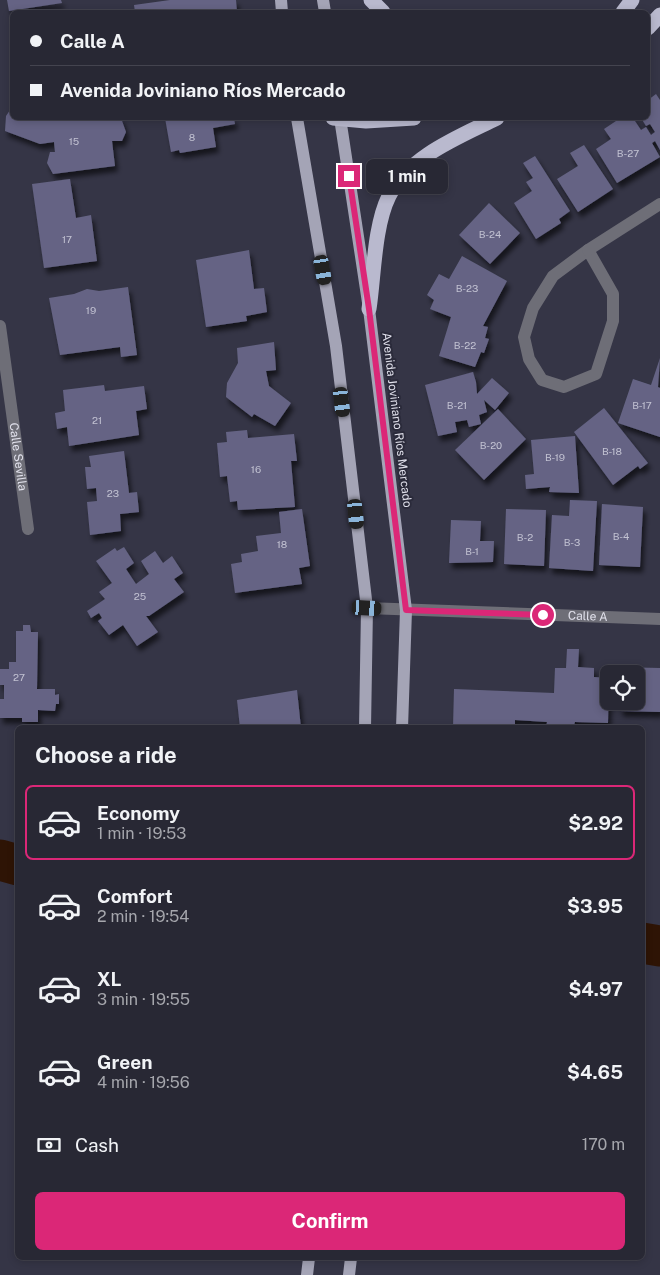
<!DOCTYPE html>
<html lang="en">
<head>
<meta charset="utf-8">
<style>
  body { margin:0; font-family:"Public Sans",sans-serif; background:#343440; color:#f1f3f6; height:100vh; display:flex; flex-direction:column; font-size:19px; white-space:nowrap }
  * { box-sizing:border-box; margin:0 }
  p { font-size:16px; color:#a5a6ac }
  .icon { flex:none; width:28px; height:28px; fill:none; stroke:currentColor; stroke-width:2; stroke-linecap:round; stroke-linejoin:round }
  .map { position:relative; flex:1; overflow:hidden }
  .drawer { position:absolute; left:15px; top:725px; width:630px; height:535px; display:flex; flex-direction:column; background:#282834; border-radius:8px; box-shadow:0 2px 8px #0003,0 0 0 1px #44444f }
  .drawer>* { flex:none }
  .top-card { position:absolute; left:10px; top:10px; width:640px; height:110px; border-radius:8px; box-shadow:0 2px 8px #0003,0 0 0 1px #44444f; display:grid; align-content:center; height:110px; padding:0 20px; background:#282834 }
  .controls { position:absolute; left:600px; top:665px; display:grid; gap:10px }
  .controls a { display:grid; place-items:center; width:45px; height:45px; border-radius:8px; background:#282834; box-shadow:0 2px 8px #0003,0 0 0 1px #44444f; font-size:25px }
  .end { position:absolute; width:22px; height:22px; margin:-11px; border:6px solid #db2777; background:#fff; box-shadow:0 0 0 2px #fff }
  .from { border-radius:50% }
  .bubble { position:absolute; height:35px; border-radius:8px; background:#282834; box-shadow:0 2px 8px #0003,0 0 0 1px #44444f; font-size:16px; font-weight:700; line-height:35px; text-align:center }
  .car { position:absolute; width:15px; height:30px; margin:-15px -8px; border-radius:6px; box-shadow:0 0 4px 1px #0007; background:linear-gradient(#222 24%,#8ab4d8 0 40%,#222 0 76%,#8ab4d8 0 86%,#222 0) }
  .top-card b { display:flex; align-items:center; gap:18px; height:48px; font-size:19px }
  .top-card b+b { border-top:1px solid #44444f }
  .top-card i { width:12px; height:12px; background:#f1f3f6 }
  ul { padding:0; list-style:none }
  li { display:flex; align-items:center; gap:15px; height:75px; margin:0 10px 8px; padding:0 10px; border:2px solid transparent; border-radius:8px }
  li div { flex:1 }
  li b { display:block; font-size:19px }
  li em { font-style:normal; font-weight:700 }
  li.selected { border-color:#db2777 }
  li>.icon { width:45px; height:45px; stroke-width:1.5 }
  h2 { padding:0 20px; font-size:22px; line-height:60px }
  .pay { display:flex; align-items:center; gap:12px; height:55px; padding:0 20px; font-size:19px }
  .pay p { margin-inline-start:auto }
  .cta { display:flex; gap:10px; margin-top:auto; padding:10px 20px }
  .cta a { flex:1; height:58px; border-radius:8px; background:#db2777; color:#fff; font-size:20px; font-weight:700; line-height:58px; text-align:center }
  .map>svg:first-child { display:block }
</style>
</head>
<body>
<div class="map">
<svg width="660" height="1275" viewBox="0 0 660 1275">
  <defs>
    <filter id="shadow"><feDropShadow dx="3" dy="5.5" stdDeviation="2.5" flood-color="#0009"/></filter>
  </defs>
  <rect width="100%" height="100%" fill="#353546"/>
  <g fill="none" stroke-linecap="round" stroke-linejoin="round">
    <g stroke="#2e1405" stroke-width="41">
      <polyline points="0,860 18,865"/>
      <polyline points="642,943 660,946"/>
    </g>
  </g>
  <g fill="#656484" filter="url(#shadow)">
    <polygon points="7,0 61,0 62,3 9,11"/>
    <polygon points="170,0 236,0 237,12 135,12 134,5"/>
    <polygon points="76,10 77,12 63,12 63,11"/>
    <polygon points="656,94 660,100 660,150 655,141 652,143 660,157 617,183 596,149 611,139 604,129 616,121 614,118 633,118 641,130 646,127 651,135 655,132 650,124 646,126 641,118 648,118 648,100"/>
    <polygon points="12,107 12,118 121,118 126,132 122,141 112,141 115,166 53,174 47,163 50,152 55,152 54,142 40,144 5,131 6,116"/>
    <polygon points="165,118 234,118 235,124 213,128 216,147 180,153 179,150 171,152"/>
    <polygon points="584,145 613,189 578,212 557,179 578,166 570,153"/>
    <polygon points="535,156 570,211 559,219 561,223 536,239 514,203 532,191 526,182 533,178 523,163"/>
    <polygon points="70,179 76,218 91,215 97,261 44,268 32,184"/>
    <polygon points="489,203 520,233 490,264 459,235"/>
    <polygon points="249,250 254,289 264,288 267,312 246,316 247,321 206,327 196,260"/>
    <polygon points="462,256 507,281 483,326 488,327 485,338 489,339 484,353 481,352 475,367 439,356 451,317 430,309 434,300 427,295 439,274 449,279"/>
    <polygon points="128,287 137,355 121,357 120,347 60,355 49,298 74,294 87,289 99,291"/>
    <polygon points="274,342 276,370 266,371 269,386 291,403 275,426 254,414 252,417 226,397 227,383 238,363 237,348"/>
    <polygon points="660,358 658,387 660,388 660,437 618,423 633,379 651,385"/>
    <polygon points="473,372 476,382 477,394 492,378 509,393 495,410 484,400 487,412 479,415 481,424 469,427 467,420 455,422 457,432 438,436 425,385"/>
    <polygon points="104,385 105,391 144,386 147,409 136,411 139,435 69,446 67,427 57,429 55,413 65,411 63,390"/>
    <polygon points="604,408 648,463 640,469 638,466 613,485 574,432"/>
    <polygon points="498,409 526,439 484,480 455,450"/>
    <polygon points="247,430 248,438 294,434 297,461 291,461 295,507 238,510 237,501 230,502 227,476 220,477 217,443 227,442 226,432"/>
    <polygon points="575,436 579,493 549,492 550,487 526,489 525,475 534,474 531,440"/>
    <polygon points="124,451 129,493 137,492 139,512 120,514 121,531 90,535 87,502 97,501 96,488 87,489 85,467 91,467 89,456"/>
    <polygon points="570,500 597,501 593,571 549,568 552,515 569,516"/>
    <polygon points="602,504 643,507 640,567 599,565"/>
    <polygon points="302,509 310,566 299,568 302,584 235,593 231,564 242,562 241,554 258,551 256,536 281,533 279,512"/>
    <polygon points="506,509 546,510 544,566 504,564"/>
    <polygon points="451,520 481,521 480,541 494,541 493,562 449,563"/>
    <polygon points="124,547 134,563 126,569 136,584 149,574 141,561 155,551 163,563 172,556 183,573 174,579 184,592 149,616 146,616 158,632 137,646 123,625 109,635 98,621 102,618 99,613 91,618 87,611 105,599 99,592 112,583 96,561 115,548 117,551"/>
    <polygon points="23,625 30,625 31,632 38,632 37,689 55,689 55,695 59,694 59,704 56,704 55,711 38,710 38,722 22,722 22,718 0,718 0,699 4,699 4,685 0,685 0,669 9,669 9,662 16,662 16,631 23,631"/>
    <polygon points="567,649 579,649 578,667 594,668 594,677 609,678 608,723 575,722 573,728 546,728 547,722 515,720 515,728 453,728 454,689 554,693 555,668 566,668"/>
    <polygon points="616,667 660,668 660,712 620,711 620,701 636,701 636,674 621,674 616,672"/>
    <polygon points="297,690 301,728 240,728 237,700"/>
  </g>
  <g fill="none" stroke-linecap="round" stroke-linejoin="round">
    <g stroke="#6e6e77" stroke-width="12">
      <polygon points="588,250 613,294 613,321 596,374 564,387 542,380 529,359 524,337 533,308 553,276"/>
      <polyline points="588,250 660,204"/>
      <path id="s1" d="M0,326L28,529"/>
      <path id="s2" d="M367,608L660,619"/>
    </g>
    <g stroke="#a4a4b6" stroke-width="12">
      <polyline points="281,0 282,12"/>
      <polyline points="323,0 325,12"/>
      <polyline points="297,118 336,346 367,608 365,728"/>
      <polyline points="340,118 369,309 406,610 402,728"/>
      <polyline points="307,1275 309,1258"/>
      <polyline points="349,1275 351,1258"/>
    </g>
    <g stroke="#b9b9ce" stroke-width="15">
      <polyline points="371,0 383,12"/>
      <polyline points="623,12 632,0"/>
      <polyline points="648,28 660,15"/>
      <polyline points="333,118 366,121 414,118"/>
      <path d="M369,309C374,276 374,226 389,196C409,156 459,137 497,118"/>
    </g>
  </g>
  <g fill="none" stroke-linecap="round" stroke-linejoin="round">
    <polyline stroke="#db2777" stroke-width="6" points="349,176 369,309 406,610 543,615"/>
  </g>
  <g text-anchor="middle" stroke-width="4" stroke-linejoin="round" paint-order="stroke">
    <g font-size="10" fill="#c2c2d2">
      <text x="192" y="141">8</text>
      <text x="74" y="145">15</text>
      <text x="628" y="157">B-27</text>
      <text x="490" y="238">B-24</text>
      <text x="67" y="243">17</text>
      <text x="467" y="292">B-23</text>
      <text x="91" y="314">19</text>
      <text x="465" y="349">B-22</text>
      <text x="457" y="409">B-21</text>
      <text x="642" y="409">B-17</text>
      <text x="97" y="424">21</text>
      <text x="491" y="449">B-20</text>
      <text x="612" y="455">B-18</text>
      <text x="555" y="461">B-19</text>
      <text x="256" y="473">16</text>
      <text x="113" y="497">23</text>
      <text x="621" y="540">B-4</text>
      <text x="525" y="541">B-2</text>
      <text x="572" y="546">B-3</text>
      <text x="282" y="548">18</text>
      <text x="472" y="555">B-1</text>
      <text x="140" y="600">25</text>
      <text x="19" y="681">27</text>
    </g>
    <g font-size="12" fill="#e1e1ec" stroke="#2b2b3b">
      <text transform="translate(397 420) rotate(83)" y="4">Avenida Joviniano Ríos Mercado</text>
      <text dy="4" stroke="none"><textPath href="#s1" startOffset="132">Calle Sevilla</textPath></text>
      <text dy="4" stroke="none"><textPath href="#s2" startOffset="221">Calle A</textPath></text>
    </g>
  </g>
</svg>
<div class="controls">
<a><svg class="icon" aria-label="locate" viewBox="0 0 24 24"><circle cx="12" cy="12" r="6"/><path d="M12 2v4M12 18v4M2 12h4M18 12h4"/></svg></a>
</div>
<i class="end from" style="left:543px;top:615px"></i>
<i class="end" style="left:349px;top:176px"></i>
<div class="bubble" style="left:366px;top:159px;width:82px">1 min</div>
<i class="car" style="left:323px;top:270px;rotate:170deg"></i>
<i class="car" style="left:342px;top:402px;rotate:173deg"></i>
<i class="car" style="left:356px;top:514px;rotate:174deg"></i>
<i class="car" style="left:367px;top:608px;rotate:93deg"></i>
<div class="top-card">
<b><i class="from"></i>Calle A</b>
<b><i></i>Avenida Joviniano Ríos Mercado</b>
</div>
<section class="drawer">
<h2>Choose a ride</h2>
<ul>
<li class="selected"><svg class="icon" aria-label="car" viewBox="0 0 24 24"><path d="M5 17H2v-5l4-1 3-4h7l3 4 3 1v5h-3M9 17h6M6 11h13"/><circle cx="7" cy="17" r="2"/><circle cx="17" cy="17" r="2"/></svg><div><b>Economy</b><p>1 min · 19:53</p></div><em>$2.92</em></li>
<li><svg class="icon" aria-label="car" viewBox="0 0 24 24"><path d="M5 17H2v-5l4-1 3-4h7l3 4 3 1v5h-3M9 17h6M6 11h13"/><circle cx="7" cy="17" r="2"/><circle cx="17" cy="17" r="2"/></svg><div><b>Comfort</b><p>2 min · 19:54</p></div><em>$3.95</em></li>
<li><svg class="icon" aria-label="car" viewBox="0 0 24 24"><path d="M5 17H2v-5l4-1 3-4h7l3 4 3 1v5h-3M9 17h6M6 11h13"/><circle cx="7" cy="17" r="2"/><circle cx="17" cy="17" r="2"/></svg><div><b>XL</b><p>3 min · 19:55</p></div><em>$4.97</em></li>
<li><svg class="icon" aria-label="car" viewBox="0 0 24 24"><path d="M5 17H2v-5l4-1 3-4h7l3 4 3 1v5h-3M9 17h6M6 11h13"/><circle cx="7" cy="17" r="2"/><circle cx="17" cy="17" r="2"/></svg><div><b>Green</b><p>4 min · 19:56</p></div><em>$4.65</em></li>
</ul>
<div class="pay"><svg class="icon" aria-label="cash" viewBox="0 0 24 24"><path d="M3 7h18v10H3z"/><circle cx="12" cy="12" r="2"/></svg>Cash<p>170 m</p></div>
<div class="cta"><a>Confirm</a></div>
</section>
</div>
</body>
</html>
